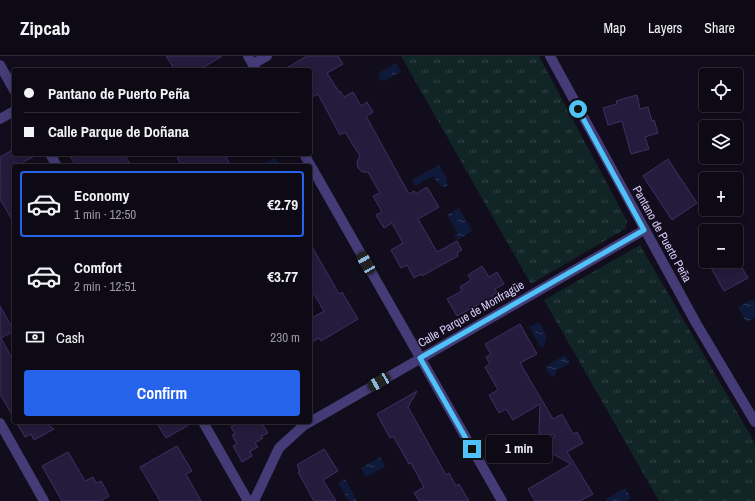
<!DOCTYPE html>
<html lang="en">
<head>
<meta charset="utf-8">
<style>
  body { margin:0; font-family:"Archivo Narrow",sans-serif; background:#1c1822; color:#f1f3f6; height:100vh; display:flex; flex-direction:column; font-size:15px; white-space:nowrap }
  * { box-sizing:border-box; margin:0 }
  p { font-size:13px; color:#9b9aa0 }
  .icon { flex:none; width:22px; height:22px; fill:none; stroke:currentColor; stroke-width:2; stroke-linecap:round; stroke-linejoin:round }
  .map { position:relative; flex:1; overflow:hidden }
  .sheet { position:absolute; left:12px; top:108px; width:300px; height:260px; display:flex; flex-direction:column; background:#0e0a15; border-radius:4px; box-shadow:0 2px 10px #0003,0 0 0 1px #2e2b34 }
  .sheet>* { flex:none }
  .banner { position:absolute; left:12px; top:12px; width:300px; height:88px; border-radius:4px; box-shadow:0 2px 10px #0003,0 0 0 1px #2e2b34; display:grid; align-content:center; height:88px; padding:0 12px; background:#0e0a15 }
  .controls { position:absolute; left:699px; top:12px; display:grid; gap:8px }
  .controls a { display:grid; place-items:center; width:44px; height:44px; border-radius:4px; background:#0e0a15; box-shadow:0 2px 10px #0003,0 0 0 1px #2e2b34; font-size:20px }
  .end { position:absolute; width:18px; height:18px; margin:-9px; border:5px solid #4fc3f7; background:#111; box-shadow:0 0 0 2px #111 }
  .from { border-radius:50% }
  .bubble { position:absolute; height:28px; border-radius:4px; background:#0e0a15; box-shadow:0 2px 10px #0003,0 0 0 1px #2e2b34; font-size:13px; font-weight:800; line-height:28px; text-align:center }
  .car { position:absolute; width:12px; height:24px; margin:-12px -6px; border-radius:5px; box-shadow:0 0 3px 1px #0007; background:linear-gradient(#222 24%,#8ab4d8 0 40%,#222 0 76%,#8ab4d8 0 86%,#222 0) }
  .banner b { display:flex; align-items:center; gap:14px; height:38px; font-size:15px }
  .banner b+b { border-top:1px solid #2e2b34 }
  .banner i { width:10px; height:10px; background:#f1f3f6 }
  ul { padding:7px 0 0; list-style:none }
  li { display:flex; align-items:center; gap:12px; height:66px; margin:0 8px 6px; padding:0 4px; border:2px solid transparent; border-radius:4px }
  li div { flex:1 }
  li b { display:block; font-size:15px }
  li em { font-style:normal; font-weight:800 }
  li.current { border-color:#2563eb }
  li>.icon { width:36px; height:36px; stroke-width:1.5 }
  .pay { display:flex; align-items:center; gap:10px; height:44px; padding:0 12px; font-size:15px }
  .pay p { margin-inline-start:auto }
  .primary-button { display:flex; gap:8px; margin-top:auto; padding:8px 12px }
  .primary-button a { flex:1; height:46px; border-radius:4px; background:#2563eb; color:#fff; font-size:16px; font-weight:800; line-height:46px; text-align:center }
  header { display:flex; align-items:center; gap:24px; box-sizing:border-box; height:56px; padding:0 20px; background:#0e0a15; border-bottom:1px solid #2e2b34 }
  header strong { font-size:19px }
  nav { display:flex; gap:22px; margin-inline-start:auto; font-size:14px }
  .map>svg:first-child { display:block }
</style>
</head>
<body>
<header>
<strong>Zipcab</strong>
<nav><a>Map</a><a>Layers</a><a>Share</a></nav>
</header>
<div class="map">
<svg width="755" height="445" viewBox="0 0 755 445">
  <defs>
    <pattern id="grass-tufts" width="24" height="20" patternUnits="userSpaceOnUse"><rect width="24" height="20" fill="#112426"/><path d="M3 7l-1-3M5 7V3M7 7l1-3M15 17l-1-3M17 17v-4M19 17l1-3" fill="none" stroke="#334346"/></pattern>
    <pattern id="water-ripples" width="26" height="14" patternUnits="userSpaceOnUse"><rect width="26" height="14" fill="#0f1a3a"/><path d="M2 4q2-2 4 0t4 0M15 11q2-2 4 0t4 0" fill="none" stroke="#313a57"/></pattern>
  </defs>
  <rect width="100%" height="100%" fill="#120d1c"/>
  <g fill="url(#grass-tufts)">
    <polygon points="401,0 539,0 627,165 625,173 531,228"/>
    <polygon points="640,189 755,387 755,445 659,445 544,244"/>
  </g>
  <g fill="url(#water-ripples)">
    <polygon points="396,7 401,16 384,25 382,23 379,24 378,21 380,19 379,17"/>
    <polygon points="275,102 280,110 267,110 265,107"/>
    <polygon points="439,109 448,124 446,125 448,129 443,132 441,129 439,129 433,120 415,130 412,124"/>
    <polygon points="459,152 472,175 457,184 454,179 458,178 447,159"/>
    <polygon points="753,243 755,247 755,262 746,266 738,251"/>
    <polygon points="539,266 547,280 543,291 540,290 529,271"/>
    <polygon points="565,299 570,307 556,315 555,320 552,321 545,311"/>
    <polygon points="380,401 385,410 366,421 361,412"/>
    <polygon points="345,423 357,445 349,445 338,427"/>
    <polygon points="625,432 631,442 626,445 607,445 606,443"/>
  </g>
  <g fill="#251b3c" stroke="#402f65">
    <polygon points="166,0 222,0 199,14 175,14"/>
    <polygon points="307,0 338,0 343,8 327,17 339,36 340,35 344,41 353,36 361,50 367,46 373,56 366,60 409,138 414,135 416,138 427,131 439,151 418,163 437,196 457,185 462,194 457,197 458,200 422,220 421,218 414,222 407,209 401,212 391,194 403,187 392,167 384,172 376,159 382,156 373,140 380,137 368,116 362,116 358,112 357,106 360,100 345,76 340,79 318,38 310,42 310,14 283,14"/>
    <polygon points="637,39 640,53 648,51 652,65 654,64 658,77 645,81 649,93 631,98 622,65 608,69 603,52 617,48 616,45"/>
    <polygon points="14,93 14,98 38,98 17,110 14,110 14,167 0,143 0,101"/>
    <polygon points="69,98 124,98 131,110 76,110"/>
    <polygon points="184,98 224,98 231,110 182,110 177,102"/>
    <polygon points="668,103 697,147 672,164 643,120"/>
    <polygon points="310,187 339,238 342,236 358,263 321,285 319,282 310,287 310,263 324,255 310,232"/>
    <polygon points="707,205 738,205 748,222 724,235"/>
    <polygon points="482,210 489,221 497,216 504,228 495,233 497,236 492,240 493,242 482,249 481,247 457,260 447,243 462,235 460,231 471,224 468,219"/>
    <polygon points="0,250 14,275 1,282 14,306 14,362 0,338"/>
    <polygon points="520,268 537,298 520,307 553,363 562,358 573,378 577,376 583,387 567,396 593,438 580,445 535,445 528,433 571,408 546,394 555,379 539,378 540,348 513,364 506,353 499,357 489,339 498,334 485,311 490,308 486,301 491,298 485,288"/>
    <polygon points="417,335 408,351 446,419 449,417 456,430 459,428 469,445 419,445 414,437 424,431 411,407 409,408 393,380 390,382 377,358"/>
    <polygon points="16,366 52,366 48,369 54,373 34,384 31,378 25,381"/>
    <polygon points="156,366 194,366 166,382"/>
    <polygon points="240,366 261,366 268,377 261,380 263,382 255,387 258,391 250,395 252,400 242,406 233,390 237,388 232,379 235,378 231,371"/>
    <polygon points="177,390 192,415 186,418 201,445 160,445 140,411"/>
    <polygon points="324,393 338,415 323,424 336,445 314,445 298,416 300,415 297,409"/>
    <polygon points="68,396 85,425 93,421 96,427 101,425 109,440 101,445 62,445 42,410"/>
  </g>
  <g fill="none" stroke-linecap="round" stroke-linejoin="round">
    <g stroke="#453c77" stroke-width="10">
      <polyline points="248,0 256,14"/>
      <polyline points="550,0 696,267 755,366"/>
      <polyline points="253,8 267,0"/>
      <polyline points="0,9 14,34"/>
      <polyline points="0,63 14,55"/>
      <polyline points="50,98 57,110"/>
      <polyline points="304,98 502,445"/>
      <polyline points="203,366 248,445"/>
      <polyline points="310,366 644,174"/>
      <polyline points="0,367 44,445"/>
      <polyline points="254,445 279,392 303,370 310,366"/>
    </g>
  </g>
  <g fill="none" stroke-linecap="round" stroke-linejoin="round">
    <polyline stroke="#4fc3f7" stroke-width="5" points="472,393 420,302 644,174 578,53"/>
  </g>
  <g text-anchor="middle" stroke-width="3" stroke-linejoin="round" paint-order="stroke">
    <g font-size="12" fill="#d7cdfa" stroke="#120d1c">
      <text transform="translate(662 178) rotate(61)" y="4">Pantano de Puerto Peña</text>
      <text transform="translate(471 258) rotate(-30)" y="4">Calle Parque de Monfragüe</text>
    </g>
  </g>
</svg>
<div class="controls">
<a><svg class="icon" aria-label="locate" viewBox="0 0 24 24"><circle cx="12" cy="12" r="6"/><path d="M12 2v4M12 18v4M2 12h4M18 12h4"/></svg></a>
<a><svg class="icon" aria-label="layers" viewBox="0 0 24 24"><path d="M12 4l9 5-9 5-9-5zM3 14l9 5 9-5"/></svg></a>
<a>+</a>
<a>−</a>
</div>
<i class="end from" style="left:578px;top:53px"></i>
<i class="end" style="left:472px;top:393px"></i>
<div class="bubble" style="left:486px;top:379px;width:66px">1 min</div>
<i class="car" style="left:366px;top:207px;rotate:330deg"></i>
<i class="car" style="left:379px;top:326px;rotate:240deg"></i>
<div class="banner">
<b><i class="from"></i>Pantano de Puerto Peña</b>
<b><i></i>Calle Parque de Doñana</b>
</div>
<section class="sheet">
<ul>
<li class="current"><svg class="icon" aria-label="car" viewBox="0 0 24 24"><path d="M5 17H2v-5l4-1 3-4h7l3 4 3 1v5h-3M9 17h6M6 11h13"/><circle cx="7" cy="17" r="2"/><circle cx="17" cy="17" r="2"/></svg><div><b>Economy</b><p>1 min · 12:50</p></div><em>€2.79</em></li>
<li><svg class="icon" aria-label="car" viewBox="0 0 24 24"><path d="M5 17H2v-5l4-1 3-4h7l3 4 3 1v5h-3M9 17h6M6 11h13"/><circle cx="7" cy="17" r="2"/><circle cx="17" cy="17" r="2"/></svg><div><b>Comfort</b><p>2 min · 12:51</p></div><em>€3.77</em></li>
</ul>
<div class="pay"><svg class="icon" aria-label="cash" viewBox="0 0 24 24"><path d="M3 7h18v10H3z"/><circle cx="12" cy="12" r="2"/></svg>Cash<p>230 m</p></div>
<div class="primary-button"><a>Confirm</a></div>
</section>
</div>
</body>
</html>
